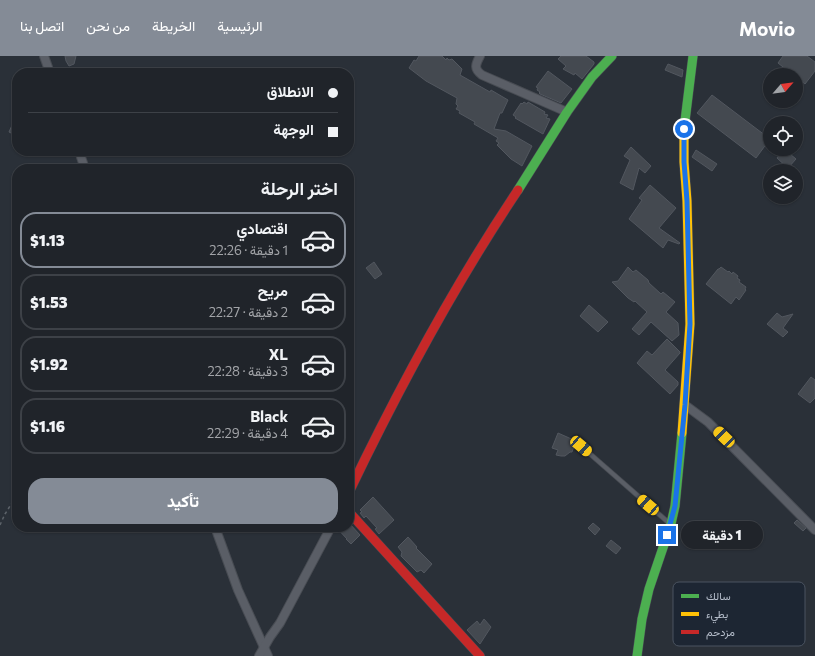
<!DOCTYPE html>
<html lang="ar">
<head>
<meta charset="utf-8">
<style>
  body { margin:0; font-family:Commissioner,Vazirmatn,sans-serif; background:#282c32; color:#f1f3f6; direction:rtl; height:100vh; display:flex; flex-direction:column; font-size:15px; white-space:nowrap }
  * { box-sizing:border-box; margin:0 }
  p { font-size:13px; color:#a2a4a8 }
  .icon { flex:none; width:22px; height:22px; fill:none; stroke:currentColor; stroke-width:2; stroke-linecap:round; stroke-linejoin:round }
  .map { position:relative; flex:1; overflow:hidden; direction:ltr }
  .sheet { position:absolute; left:12px; top:108px; width:342px; height:368px; display:flex; flex-direction:column; background:#20242a; border-radius:16px; box-shadow:0 1px 3px #0004,0 0 0 1px #3d4147; direction:rtl }
  .sheet>* { flex:none }
  .top-card { position:absolute; left:12px; top:12px; width:342px; height:88px; border-radius:16px; box-shadow:0 1px 3px #0004,0 0 0 1px #3d4147; direction:rtl; display:grid; align-content:center; height:88px; padding:0 16px; background:#20242a }
  .needle { width:26px; rotate:62deg }
  .fabs { position:absolute; left:763px; top:12px; display:grid; gap:8px }
  .fabs a { display:grid; place-items:center; width:40px; height:40px; border-radius:50%; background:#20242a; box-shadow:0 1px 3px #0004,0 0 0 1px #3d4147; font-size:20px }
  .end { position:absolute; width:18px; height:18px; margin:-9px; border:5px solid #1a73e8; background:#fff; box-shadow:0 0 0 2px #fff }
  .from { border-radius:50% }
  .bubble { position:absolute; height:28px; border-radius:14px; background:#20242a; box-shadow:0 1px 3px #0004,0 0 0 1px #3d4147; font-size:13px; font-weight:800; line-height:28px; text-align:center; direction:rtl }
  .car { position:absolute; width:12px; height:24px; margin:-12px -6px; border-radius:5px; box-shadow:0 0 3px 1px #0007; background:linear-gradient(#f5c518 24%,#345 0 40%,#f5c518 0 76%,#345 0 86%,#f5c518 0) }
  .top-card b { display:flex; align-items:center; gap:14px; height:38px; font-size:15px }
  .top-card b+b { border-top:1px solid #3d4147 }
  .top-card i { width:10px; height:10px; background:#f1f3f6 }
  ul { padding:0; list-style:none }
  li { display:flex; align-items:center; gap:12px; height:56px; margin:0 8px 6px; padding:0 8px; border:2px solid #3d4147; border-radius:16px }
  li div { flex:1 }
  li b { display:block; font-size:15px }
  li em { font-style:normal; font-weight:800 }
  li.active { border-color:#848b96 }
  li>.icon { width:36px; height:36px; stroke-width:1.5 }
  h2 { padding:0 16px; font-size:18px; line-height:48px }
  .cta { display:flex; gap:8px; margin-top:auto; padding:8px 16px }
  .cta a { flex:1; height:46px; border-radius:16px; background:#848b96; color:#fff; font-size:16px; font-weight:800; line-height:46px; text-align:center }
  header { display:flex; align-items:center; gap:24px; box-sizing:border-box; height:56px; padding:0 20px; background:#848b96; color:#fff }
  header strong { font-size:19px }
  nav { display:flex; gap:22px; margin-inline-start:auto; font-size:14px }
  .map>svg:first-child { display:block }
</style>
</head>
<body>
<header>
<strong>Movio</strong>
<nav><a>الرئيسية</a><a>الخريطة</a><a>من نحن</a><a>اتصل بنا</a></nav>
</header>
<div class="map">
<svg width="815" height="600" viewBox="0 0 815 600">
  <rect width="100%" height="100%" fill="#2a3038"/>
  <g fill="#444950" stroke="#52575f">
    <polygon points="65,0 76,0 74,8 69,10 66,5"/>
    <polygon points="419,0 442,0 446,4 447,2 449,4 452,3 462,13 460,19 490,36 491,34 508,44 502,57 500,57 494,73 506,75 532,90 522,110 511,103 497,89 499,87 496,85 498,82 474,68 475,66 459,57 460,55 456,53 458,50 456,48 457,42 426,25 409,12 414,4 416,5"/>
    <polygon points="561,0 586,0 594,6 594,8 582,23 575,17 574,19 563,13 566,10 558,3"/>
    <polygon points="783,0 807,0 815,6 815,15 805,28 796,21 796,19 793,19 778,7"/>
    <polygon points="668,8 683,14 682,21 665,14"/>
    <polygon points="548,15 572,33 561,47 540,38 539,37 540,36 537,34 538,32 536,31"/>
    <polygon points="712,39 770,83 756,102 697,57"/>
    <polygon points="524,46 527,48 528,46 545,56 544,58 548,59 546,62 550,63 543,78 515,62 516,61 513,59 521,47 522,48"/>
    <polygon points="17,58 17,80 9,76"/>
    <polygon points="631,91 651,110 645,117 639,112 633,134 620,127 630,104 624,100"/>
    <polygon points="784,93 796,103 788,112 777,102"/>
    <polygon points="696,94 717,108 712,115 692,101"/>
    <polygon points="650,129 676,152 659,172 680,187 679,188 668,184 663,192 629,163 642,144 639,142"/>
    <polygon points="374,206 382,218 375,223 366,212"/>
    <polygon points="628,211 633,216 636,214 648,224 649,227 661,238 663,236 675,246 666,256 678,267 679,279 672,285 651,266 639,279 632,273 647,256 635,245 634,246 628,242 612,226 618,225"/>
    <polygon points="721,211 728,216 729,215 732,218 733,216 738,220 737,222 740,224 739,226 746,231 745,233 746,234 739,244 736,241 731,248 706,228 718,213 719,213"/>
    <polygon points="589,249 608,266 598,276 580,260"/>
    <polygon points="777,257 782,261 793,258 783,272 788,276 783,281 767,268"/>
    <polygon points="667,283 680,296 680,297 665,314 678,326 678,329 670,338 637,307 647,295 652,299"/>
    <polygon points="811,321 815,324 815,342 810,347 798,338"/>
    <polygon points="558,377 576,385 572,396 570,396 565,400 561,400 556,399 558,394 552,392"/>
    <polygon points="373,441 394,464 379,478 375,473 377,472 366,460 364,462 360,457 362,456 360,454"/>
    <polygon points="797,464 806,472 803,475 794,467"/>
    <polygon points="349,467 360,479 351,488 346,483 347,483 336,471 349,471"/>
    <polygon points="593,467 600,473 595,479 588,472"/>
    <polygon points="408,481 417,491 416,492 432,508 424,517 421,514 417,516 401,500 402,496 398,491"/>
    <polygon points="611,484 621,492 616,498 606,490"/>
    <polygon points="484,563 491,571 480,588 467,574 477,565 480,569"/>
  </g>
  <g fill="none" stroke-linecap="round" stroke-linejoin="round">
    <defs>
      <polyline id="lane" points="581,390 669,467"/>
      <g id="street">
        <polyline points="44,0 50,17"/>
        <path d="M480,0C475,9 474,13 482,19L567,56"/>
        <polyline points="79,95 85,113"/>
        <polyline points="685,349 708,366 815,474"/>
        <polyline points="215,471 238,534 268,600"/>
        <polyline points="259,600 270,581 280,567 331,471"/>
      </g>
      <g id="fast">
        <polyline points="684,80 684,73 693,0"/>
        <polyline points="518,134 567,56 592,21 612,0"/>
        <polyline points="637,600 642,563 649,533 671,468 675,450 682,377"/>
      </g>
      <polyline id="slow" points="682,377 690,268 687,145 684,106 684,80"/>
      <g id="jam">
        <path d="M349,436C399,332 453,231 518,134"/>
        <polyline points="349,456 480,600"/>
      </g>
    </defs>
    <use href="#lane" stroke="#484c53" stroke-width="5.5"/>
    <use href="#street" stroke="#484c53" stroke-width="10"/>
    <use href="#fast" stroke="#484c53" stroke-width="10"/>
    <use href="#slow" stroke="#484c53" stroke-width="10"/>
    <use href="#jam" stroke="#484c53" stroke-width="10"/>
    <polyline stroke="#5d636a" stroke-width="1.5" stroke-dasharray="3 3" stroke-linecap="butt" points="0,469 5,458 17,439"/>
    <use href="#lane" stroke="#5a5e66" stroke-width="4"/>
    <use href="#street" stroke="#5a5e66" stroke-width="8"/>
    <use href="#fast" stroke="#4caf50" stroke-width="9"/>
    <use href="#slow" stroke="#ffc107" stroke-width="9"/>
    <use href="#jam" stroke="#c62828" stroke-width="9"/>
  </g>
  <g fill="none" stroke-linecap="round" stroke-linejoin="round">
    <polyline stroke="#1a73e8" stroke-width="5" points="667,479 675,450 685,349 690,268 687,145 684,106 684,73"/>
  </g>
  <rect x="673" y="526" width="132" height="64" rx="6" fill="#1d2633" stroke="#4a5360" stroke-width="1"/>
  <rect x="681" y="538" width="18" height="4" fill="#4caf50"/>
  <rect x="681" y="556" width="18" height="4" fill="#ffc107"/>
  <rect x="681" y="574" width="18" height="4" fill="#c62828"/>
  <g font-size="11" fill="#b4bcc9">
    <text x="706" y="544">سالك</text>
    <text x="706" y="562">بطيء</text>
    <text x="706" y="580">مزدحم</text>
  </g>
</svg>
<div class="fabs">
<a><svg class="needle" viewBox="-14 -14 28 28"><path d="M0-13l5 13h-10z" fill="#e53935"/><path d="M0 13l5-13h-10z" fill="#a2a4a8"/></svg></a>
<a><svg class="icon" aria-label="locate" viewBox="0 0 24 24"><circle cx="12" cy="12" r="6"/><path d="M12 2v4M12 18v4M2 12h4M18 12h4"/></svg></a>
<a><svg class="icon" aria-label="layers" viewBox="0 0 24 24"><path d="M12 4l9 5-9 5-9-5zM3 14l9 5 9-5"/></svg></a>
</div>
<i class="end from" style="left:684px;top:73px"></i>
<i class="end" style="left:667px;top:479px"></i>
<div class="bubble" style="left:681px;top:465px;width:82px">1 دقيقة</div>
<i class="car" style="left:724px;top:381px;rotate:314deg"></i>
<i class="car" style="left:581px;top:390px;rotate:131deg"></i>
<i class="car" style="left:648px;top:449px;rotate:311deg"></i>
<div class="top-card">
<b><i class="from"></i>الانطلاق</b>
<b><i></i>الوجهة</b>
</div>
<section class="sheet">
<h2>اختر الرحلة</h2>
<ul>
<li class="active"><svg class="icon" aria-label="car" viewBox="0 0 24 24"><path d="M5 17H2v-5l4-1 3-4h7l3 4 3 1v5h-3M9 17h6M6 11h13"/><circle cx="7" cy="17" r="2"/><circle cx="17" cy="17" r="2"/></svg><div><b>اقتصادي</b><p>1 دقيقة · 22:26</p></div><em>$1.13</em></li>
<li><svg class="icon" aria-label="car" viewBox="0 0 24 24"><path d="M5 17H2v-5l4-1 3-4h7l3 4 3 1v5h-3M9 17h6M6 11h13"/><circle cx="7" cy="17" r="2"/><circle cx="17" cy="17" r="2"/></svg><div><b>مريح</b><p>2 دقيقة · 22:27</p></div><em>$1.53</em></li>
<li><svg class="icon" aria-label="car" viewBox="0 0 24 24"><path d="M5 17H2v-5l4-1 3-4h7l3 4 3 1v5h-3M9 17h6M6 11h13"/><circle cx="7" cy="17" r="2"/><circle cx="17" cy="17" r="2"/></svg><div><b>XL</b><p>3 دقيقة · 22:28</p></div><em>$1.92</em></li>
<li><svg class="icon" aria-label="car" viewBox="0 0 24 24"><path d="M5 17H2v-5l4-1 3-4h7l3 4 3 1v5h-3M9 17h6M6 11h13"/><circle cx="7" cy="17" r="2"/><circle cx="17" cy="17" r="2"/></svg><div><b>Black</b><p>4 دقيقة · 22:29</p></div><em>$1.16</em></li>
</ul>
<div class="cta"><a>تأكيد</a></div>
</section>
</div>
</body>
</html>
